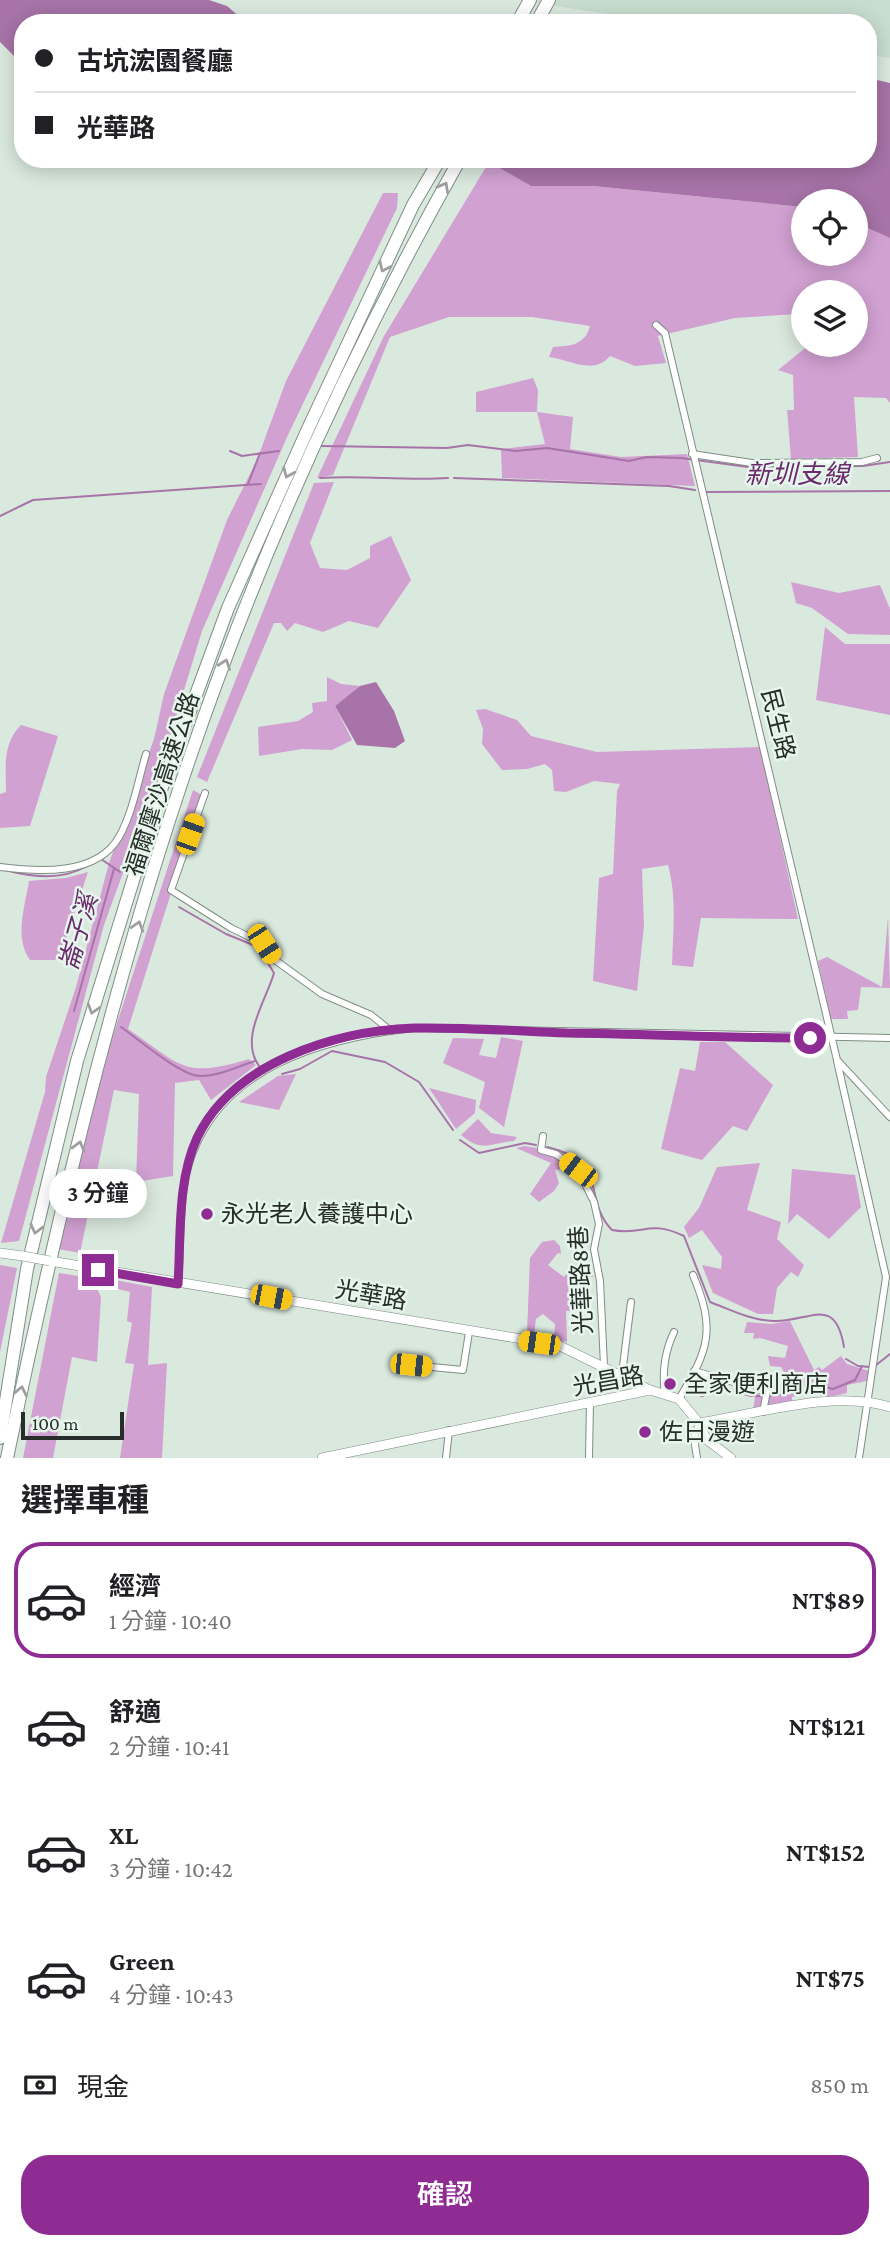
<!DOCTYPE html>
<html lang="zh-TW">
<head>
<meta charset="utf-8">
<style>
  body { margin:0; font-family:"Crimson Pro","Noto Sans TC",serif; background:#f2f2f2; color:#202124; height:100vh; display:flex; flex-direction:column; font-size:26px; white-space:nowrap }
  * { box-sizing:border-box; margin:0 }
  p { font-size:23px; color:#757577 }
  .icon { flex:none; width:38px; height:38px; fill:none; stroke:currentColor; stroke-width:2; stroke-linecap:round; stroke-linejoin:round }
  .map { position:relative; height:1458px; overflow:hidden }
  .sheet { display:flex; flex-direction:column; background:#fff; flex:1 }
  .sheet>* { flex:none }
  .banner { position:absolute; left:14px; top:14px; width:863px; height:154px; border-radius:28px; box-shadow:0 4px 18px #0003; display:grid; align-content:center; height:154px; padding:0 21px; background:#fff }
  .fabs { position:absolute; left:791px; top:189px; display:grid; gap:14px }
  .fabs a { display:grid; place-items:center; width:77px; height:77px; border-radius:50%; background:#fff; box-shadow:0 4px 18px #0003; font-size:35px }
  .scale { position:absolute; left:21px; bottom:18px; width:103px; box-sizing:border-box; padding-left:7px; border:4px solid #272d29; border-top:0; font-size:19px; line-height:24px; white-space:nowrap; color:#272d29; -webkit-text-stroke:5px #e7f6ec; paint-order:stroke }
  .end { position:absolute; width:32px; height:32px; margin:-16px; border:9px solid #8f2c94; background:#fff; box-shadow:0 0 0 4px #fff }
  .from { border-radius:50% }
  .bubble { position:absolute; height:49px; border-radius:24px; background:#fff; box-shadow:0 4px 18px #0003; font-size:23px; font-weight:600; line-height:49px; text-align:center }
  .car { position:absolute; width:21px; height:42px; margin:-21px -10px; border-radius:9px; box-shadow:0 0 5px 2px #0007; background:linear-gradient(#f5c518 24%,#345 0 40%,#f5c518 0 76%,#345 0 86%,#f5c518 0) }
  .banner b { display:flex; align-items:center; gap:24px; height:66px; font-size:26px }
  .banner b+b { border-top:2px solid #e0e0e0 }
  .banner i { width:18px; height:18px; background:#202124 }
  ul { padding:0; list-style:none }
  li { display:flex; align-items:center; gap:21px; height:116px; margin:0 14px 10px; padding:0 7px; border:4px solid transparent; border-radius:28px }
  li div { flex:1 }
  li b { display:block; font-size:26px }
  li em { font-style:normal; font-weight:600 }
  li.on { border-color:#8f2c94 }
  li>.icon { width:63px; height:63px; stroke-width:1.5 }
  h2 { padding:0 21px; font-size:32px; line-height:84px }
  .pay { display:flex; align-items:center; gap:18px; height:77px; padding:0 21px; font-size:26px }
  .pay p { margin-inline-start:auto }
  .primary-button { display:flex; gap:14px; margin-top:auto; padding:14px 21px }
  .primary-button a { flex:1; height:80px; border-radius:28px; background:#8f2c94; color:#fff; font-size:28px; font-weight:600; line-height:80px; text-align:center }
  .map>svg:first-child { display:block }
</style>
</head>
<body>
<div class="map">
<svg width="890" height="1458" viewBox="0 0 890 1458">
  <rect width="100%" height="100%" fill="#dae9de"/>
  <polygon fill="#c8ddcf" points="518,0 890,0 890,58 868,55 868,23 664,23"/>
  <g fill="#d1a1d2">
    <path d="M489,162L531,186H593L803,207V254H856V223L890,238V403L886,398L854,397L858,457L791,459L787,410H794L793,375L778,370L809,345H856V292H803V320L797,314L735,318L658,336L666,363L635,366L610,356C594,376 568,359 549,357L553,347C571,346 585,345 590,326L532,317H449L390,337L333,475L317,478L384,336Z"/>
    <polygon points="383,193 398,193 397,208 288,435 202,631 157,779 104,925 19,1241 1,1243 45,1092 46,1077 76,987 109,863 154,739 164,694 227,520 257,460 286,381"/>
    <polygon points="533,378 538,390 537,412 573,417 570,449 621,457 687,454 695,486 502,478 501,449 545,444 537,412 476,412 476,392"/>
    <polygon points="334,482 310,543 320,568 347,570 370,558 370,546 391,536 411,580 378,628 349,621 323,632 295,623 287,631 281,623 274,623 207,782 197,777 314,483"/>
    <polygon points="791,582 839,593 880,585 890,609 890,635 848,634 812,608 796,603"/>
    <polygon points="825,627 845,644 890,644 890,715 816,700"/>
    <polygon points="327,677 341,684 360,686 335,706 352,740 332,750 302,749 259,756 258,727 298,721 313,712 312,703 327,701"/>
    <path d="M485,709L517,720L531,736L597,752L760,747L798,919L701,918L693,967L672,965C673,931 677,898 668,865L642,869L644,926L637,991L593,981L599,878L613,874L617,791L620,784L594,781L566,792L554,791L552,770L545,764L527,769L502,770L482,744L483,729L476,710Z"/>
    <path d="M21,725L58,736L30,826L0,828V794L6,792C6,767 2,744 21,725Z"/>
    <path d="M193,790L202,795L128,1029C182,1066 183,1079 249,1059L256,1065L211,1100L199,1080L175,1083L173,1176L136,1182L139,1094L114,1090L80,1253L58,1249L104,1063Z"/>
    <path d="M88,872L59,960H30C14,938 25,906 29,881L66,878Z"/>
    <polygon points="888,917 890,988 861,987 858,1010 847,1011 848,1019 831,1019 818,961 827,957 882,987"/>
    <polygon points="501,1037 523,1041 504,1127 479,1108 485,1082 443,1063 453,1038 484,1039 479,1055 496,1058"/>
    <polygon points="700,1042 725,1042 773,1085 747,1131 733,1126 702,1160 661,1149 680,1068 695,1071"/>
    <polygon points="296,1074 279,1110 239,1102 278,1076"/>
    <polygon points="429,1088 476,1100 475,1113 456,1129"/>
    <path d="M478,1119L491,1133L517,1137L514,1141C489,1143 482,1153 461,1135Z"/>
    <polygon points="524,1146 537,1148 537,1152 553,1155 572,1168 555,1170 559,1183 554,1191 539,1202 530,1194 551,1163 516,1148"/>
    <polygon points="760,1163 747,1210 781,1222 777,1239 804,1265 798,1277 791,1272 777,1288 773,1314 758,1314 713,1293 702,1265 721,1269 722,1257 702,1230 689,1238 684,1227 699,1208 717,1167"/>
    <polygon points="792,1169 855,1175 861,1207 829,1239 797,1214 788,1224"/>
    <polygon points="554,1240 560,1246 561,1254 558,1253 548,1265 564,1277 573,1266 591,1266 593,1277 572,1278 571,1311 566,1311 567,1342 554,1339 555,1324 543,1314 536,1319 534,1335 527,1333 530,1258 542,1242"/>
    <polygon points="0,1265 17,1268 0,1352"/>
    <polygon points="59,1273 92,1278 101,1297 97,1362 72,1357 53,1458 23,1458"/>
    <polygon points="105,1278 152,1287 148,1365 167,1363 162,1458 120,1458 134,1364 125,1363 132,1323 127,1321 130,1292 106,1286"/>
    <polygon points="790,1321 814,1370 819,1367 822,1370 841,1356 847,1364 869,1371 867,1381 847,1385 847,1393 825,1398 823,1391 792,1397 792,1404 753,1410 756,1391 764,1391 766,1384 781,1385 785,1374 781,1367 770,1366 768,1356 785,1358 788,1346 760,1338 753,1339 754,1333 744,1333 747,1322 771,1324"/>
  </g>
  <g fill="#a773a8">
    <polygon points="0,0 209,0 227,6 247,23 23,23 23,65 0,42"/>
    <polygon points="868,78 890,83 890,238 856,223 856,201 803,201 803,207 593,186 531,186 489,162 472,159 868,159"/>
    <polygon points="376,682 394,711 405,741 395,748 357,745 335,706 360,686"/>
  </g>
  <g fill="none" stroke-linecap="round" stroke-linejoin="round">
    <g stroke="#a773a8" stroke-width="2">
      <polyline points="321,446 447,448 468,445 515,451 547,448 629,461 647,457 681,458 748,467 863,466 890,462"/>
      <polyline points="230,451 242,456 279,451"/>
      <path d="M320,478C363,475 405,481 448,478"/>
      <polyline points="454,478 669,486 695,490"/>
      <polyline points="248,484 260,453"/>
      <polyline points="705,492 890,491"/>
      <polyline points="0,516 33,500 261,484"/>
      <polyline points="101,859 120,872"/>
      <path d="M5,870C32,877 61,881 87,866"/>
      <path d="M179,907L226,934L258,947L274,973C266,1001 239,1038 259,1066"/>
      <polyline points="74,1011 114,869"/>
      <path d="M121,1027C138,1039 182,1077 201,1076C220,1076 238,1066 255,1061"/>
      <polyline points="282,1074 300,1069 332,1051 385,1062 419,1082 453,1130"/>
      <polyline points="460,1140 479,1153 525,1143 536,1145"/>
      <path d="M547,1147C610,1162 582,1199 612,1230C644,1236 648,1219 684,1236L710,1302C731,1310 750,1320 773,1321C808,1323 835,1293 844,1347"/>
      <polyline points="846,1359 858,1366 870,1367"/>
      <polyline points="875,1366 890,1354"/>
      <polyline points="689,1391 702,1396 721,1387 751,1396 764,1396"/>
      <polyline points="770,1396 825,1387 833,1389 855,1380 862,1366"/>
    </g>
    <defs>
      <g id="street">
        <polyline points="656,325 665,333 837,1060 890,1117"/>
        <polyline points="692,454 752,463 862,462 877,458"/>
        <polyline points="205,793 171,890 231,928 264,944 275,960 322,994 371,1015 391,1031"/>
        <path d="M0,867C38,872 97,876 119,837C133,812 138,781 146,754"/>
        <polyline points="837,1061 886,1277 859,1458"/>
        <polyline points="543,1136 541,1150 556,1154 578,1170 594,1202 599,1224 594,1249 600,1281 604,1366"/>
        <path d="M178,1284C181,1250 179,1198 188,1167C216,1067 323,1038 414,1028L890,1038"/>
        <polyline points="411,1365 463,1370 469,1332"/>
        <polyline points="694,1371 737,1383"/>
        <polyline points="622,1374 631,1302"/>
        <polyline points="757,1389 767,1391 763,1412"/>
        <path d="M665,1394C662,1373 665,1351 674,1332"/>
        <path d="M679,1399C709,1349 716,1330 693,1275"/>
        <polyline points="446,1458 449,1430"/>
        <polyline points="589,1458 590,1402"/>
        <polyline points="697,1458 694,1438 699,1423"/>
      </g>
      <g id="secondary">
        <polyline points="0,1253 23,1256"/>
        <polyline points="50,1261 558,1345 650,1390"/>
        <path d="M699,1423C756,1414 835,1389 890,1407"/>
        <polyline points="322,1458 650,1390 679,1399 699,1423 706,1439 731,1458"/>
      </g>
      <g id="highway">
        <polyline points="517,23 530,0"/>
        <polyline points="536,23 549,0"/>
        <polyline points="0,1438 27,1269 77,1061 162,787 228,608 307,431 413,205 440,159"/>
        <path d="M7,1458C54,1234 106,1010 178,793C250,574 347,360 460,159"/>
      </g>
    </defs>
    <use href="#street" stroke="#7f8d84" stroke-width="8"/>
    <use href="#secondary" stroke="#7f8d84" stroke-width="10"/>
    <use href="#highway" stroke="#7f8d84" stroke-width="14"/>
    <use href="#street" stroke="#fff" stroke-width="6"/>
    <use href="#secondary" stroke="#fff" stroke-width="9"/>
    <use href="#highway" stroke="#fff" stroke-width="12"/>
    <defs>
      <polyline id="secondary-bridge" points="23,1256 50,1261"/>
    </defs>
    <use href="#secondary-bridge" stroke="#7f8d84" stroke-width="10" stroke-linecap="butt"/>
    <use href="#secondary-bridge" stroke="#fff" stroke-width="9"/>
  </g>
  <defs><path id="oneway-chevron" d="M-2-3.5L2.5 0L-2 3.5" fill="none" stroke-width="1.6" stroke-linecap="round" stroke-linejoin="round" transform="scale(1.75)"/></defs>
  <g stroke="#9ea09f">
    <use href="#oneway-chevron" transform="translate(444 187) rotate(-61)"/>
    <use href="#oneway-chevron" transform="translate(384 267) rotate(115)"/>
    <use href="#oneway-chevron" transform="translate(288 473) rotate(114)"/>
    <use href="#oneway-chevron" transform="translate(225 664) rotate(-70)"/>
    <use href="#oneway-chevron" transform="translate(138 926) rotate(-73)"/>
    <use href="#oneway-chevron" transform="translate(93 1009) rotate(107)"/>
    <use href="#oneway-chevron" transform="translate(79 1146) rotate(-75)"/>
    <use href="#oneway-chevron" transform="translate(36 1229) rotate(104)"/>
    <use href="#oneway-chevron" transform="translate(21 1391) rotate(-78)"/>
  </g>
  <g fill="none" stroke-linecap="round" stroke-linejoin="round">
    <path stroke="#8f2c94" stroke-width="9" d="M98,1270L178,1284C181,1238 177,1181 197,1138C233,1062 336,1031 414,1028C464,1027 516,1031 567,1033C648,1034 729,1038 810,1038"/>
  </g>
  <g fill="#8f2c94" stroke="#e7f6ec" stroke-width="2.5">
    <circle cx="207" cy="1214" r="7"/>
    <circle cx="670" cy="1384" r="7"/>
    <circle cx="645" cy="1432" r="7"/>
  </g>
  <g text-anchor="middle" stroke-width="5" stroke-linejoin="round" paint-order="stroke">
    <g font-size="24" fill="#272d29" stroke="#e7f6ec">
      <text transform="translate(778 724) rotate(76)" y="8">民生路</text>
      <text transform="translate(162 784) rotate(-72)" y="8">福爾摩沙高速公路</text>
      <text transform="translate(581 1280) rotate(-93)" y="8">光華路8巷</text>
      <text transform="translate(371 1295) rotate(10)" y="8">光華路</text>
      <text transform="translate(608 1381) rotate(-10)" y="8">光昌路</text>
    </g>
    <g font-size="24" fill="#272d29" stroke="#e7f6ec" text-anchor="start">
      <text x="221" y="1222">永光老人養護中心</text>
      <text x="684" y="1392">全家便利商店</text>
      <text x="659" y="1440">佐日漫遊</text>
    </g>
    <g font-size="26" font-style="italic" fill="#6b2a6e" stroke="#e7f6ec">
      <text x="797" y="483">新圳支線</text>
      <text transform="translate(78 932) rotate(-74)" y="9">崙子溪</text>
    </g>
  </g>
</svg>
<div class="fabs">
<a><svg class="icon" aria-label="locate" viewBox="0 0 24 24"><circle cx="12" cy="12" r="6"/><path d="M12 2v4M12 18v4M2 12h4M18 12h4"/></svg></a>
<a><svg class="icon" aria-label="layers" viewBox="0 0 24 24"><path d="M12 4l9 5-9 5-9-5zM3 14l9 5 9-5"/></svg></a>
</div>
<div class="scale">100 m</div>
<i class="end from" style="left:810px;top:1038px"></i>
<i class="end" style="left:98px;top:1270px"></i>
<div class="bubble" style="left:49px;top:1169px;width:98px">3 分鐘</div>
<i class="car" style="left:190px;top:834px;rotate:19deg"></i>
<i class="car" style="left:264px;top:944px;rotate:147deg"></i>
<i class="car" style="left:578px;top:1170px;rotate:307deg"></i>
<i class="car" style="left:271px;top:1297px;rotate:101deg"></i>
<i class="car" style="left:539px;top:1343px;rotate:278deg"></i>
<i class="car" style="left:411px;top:1365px;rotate:96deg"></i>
<div class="banner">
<b><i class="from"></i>古坑浤園餐廳</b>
<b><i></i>光華路</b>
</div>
</div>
<section class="sheet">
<h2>選擇車種</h2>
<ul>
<li class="on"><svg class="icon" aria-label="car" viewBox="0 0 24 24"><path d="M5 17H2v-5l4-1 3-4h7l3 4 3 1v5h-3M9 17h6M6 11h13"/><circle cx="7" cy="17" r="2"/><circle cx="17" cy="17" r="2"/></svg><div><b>經濟</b><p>1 分鐘 · 10:40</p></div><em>NT$89</em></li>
<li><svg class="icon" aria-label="car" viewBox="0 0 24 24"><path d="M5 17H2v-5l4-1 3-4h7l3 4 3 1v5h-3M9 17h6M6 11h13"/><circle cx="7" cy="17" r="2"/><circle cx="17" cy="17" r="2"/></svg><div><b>舒適</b><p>2 分鐘 · 10:41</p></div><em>NT$121</em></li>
<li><svg class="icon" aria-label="car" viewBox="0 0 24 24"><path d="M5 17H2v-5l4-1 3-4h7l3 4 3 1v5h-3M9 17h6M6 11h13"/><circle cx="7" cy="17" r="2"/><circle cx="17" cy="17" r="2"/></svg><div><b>XL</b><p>3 分鐘 · 10:42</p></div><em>NT$152</em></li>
<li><svg class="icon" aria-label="car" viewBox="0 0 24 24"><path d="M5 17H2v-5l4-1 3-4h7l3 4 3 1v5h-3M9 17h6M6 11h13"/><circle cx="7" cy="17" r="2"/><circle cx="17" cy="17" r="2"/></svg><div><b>Green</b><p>4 分鐘 · 10:43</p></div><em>NT$75</em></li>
</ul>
<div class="pay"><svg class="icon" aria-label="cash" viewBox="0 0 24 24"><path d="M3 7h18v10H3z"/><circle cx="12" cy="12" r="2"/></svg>現金<p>850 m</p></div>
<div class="primary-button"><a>確認</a></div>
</section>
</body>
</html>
